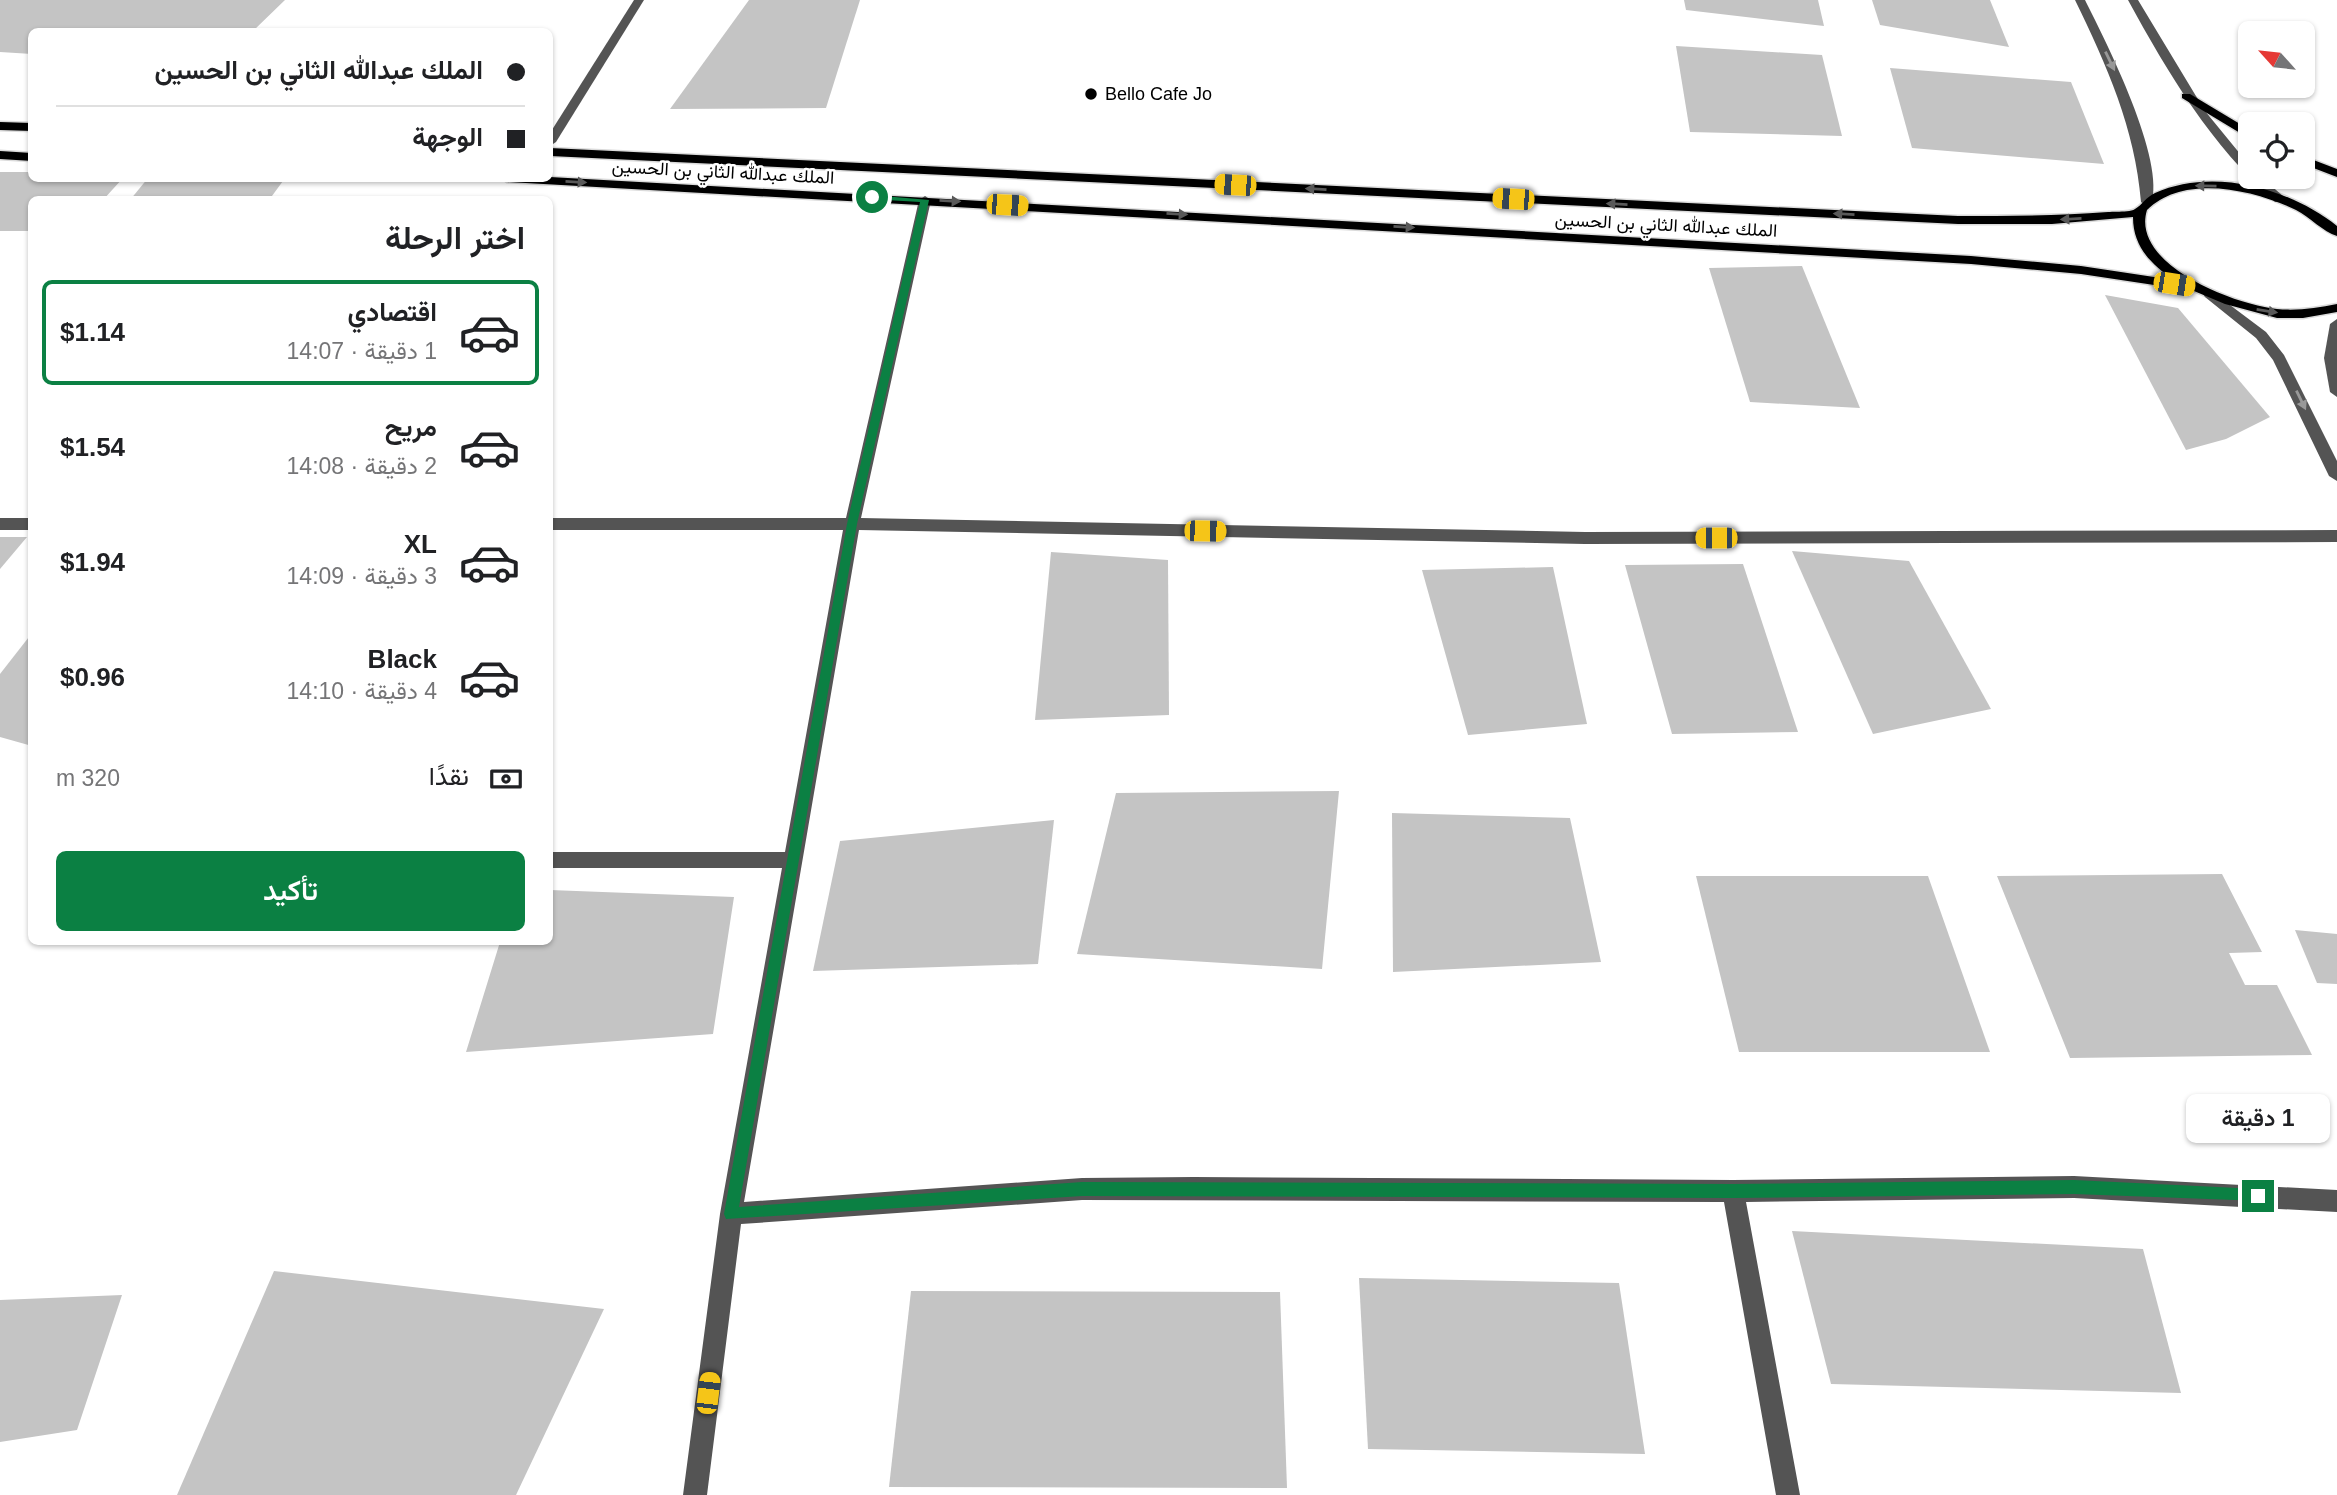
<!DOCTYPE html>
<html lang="ar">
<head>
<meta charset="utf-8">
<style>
  body { margin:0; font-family:Arial,Vazirmatn,sans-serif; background:#f6f6f6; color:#202124; direction:rtl; height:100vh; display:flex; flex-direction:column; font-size:26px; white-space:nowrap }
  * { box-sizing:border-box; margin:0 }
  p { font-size:23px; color:#757577 }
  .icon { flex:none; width:38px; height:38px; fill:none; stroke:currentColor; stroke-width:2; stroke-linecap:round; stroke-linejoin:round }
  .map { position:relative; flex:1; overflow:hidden; direction:ltr }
  .sheet { position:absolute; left:28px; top:196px; width:525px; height:749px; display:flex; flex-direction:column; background:#fff; border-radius:10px; box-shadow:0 2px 5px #0004; direction:rtl }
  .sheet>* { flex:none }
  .guide { position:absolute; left:28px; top:28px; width:525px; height:154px; border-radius:10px; box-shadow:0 2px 5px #0004; direction:rtl; display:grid; align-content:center; height:154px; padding:0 28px; background:#fff }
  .needle { width:46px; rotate:297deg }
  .buttons { position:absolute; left:2238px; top:21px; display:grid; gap:14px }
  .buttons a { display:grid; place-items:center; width:77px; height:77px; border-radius:10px; background:#fff; box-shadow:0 2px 5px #0004; font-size:35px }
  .end { position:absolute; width:32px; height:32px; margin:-16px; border:9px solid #0b8043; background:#fff; box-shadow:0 0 0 4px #fff }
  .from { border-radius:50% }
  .bubble { position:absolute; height:49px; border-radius:10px; background:#fff; box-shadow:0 2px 5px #0004; font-size:23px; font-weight:600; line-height:49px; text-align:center; direction:rtl }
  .car { position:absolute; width:21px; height:42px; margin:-21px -10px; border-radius:9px; box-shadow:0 0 5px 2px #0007; background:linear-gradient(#f5c518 24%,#345 0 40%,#f5c518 0 76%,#345 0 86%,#f5c518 0) }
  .guide b { display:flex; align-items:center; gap:24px; height:66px; font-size:26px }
  .guide b+b { border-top:2px solid #e0e0e0 }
  .guide i { width:18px; height:18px; background:#202124 }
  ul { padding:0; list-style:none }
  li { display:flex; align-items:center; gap:21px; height:105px; margin:0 14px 10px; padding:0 14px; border:4px solid transparent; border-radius:10px }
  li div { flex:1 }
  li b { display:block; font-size:26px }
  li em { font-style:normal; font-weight:600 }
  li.on { border-color:#0b8043 }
  li>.icon { width:63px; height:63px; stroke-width:1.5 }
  h2 { padding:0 28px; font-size:32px; line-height:84px }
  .pay { display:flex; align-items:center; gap:18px; height:77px; padding:0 28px; font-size:26px }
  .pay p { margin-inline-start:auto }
  .cta { display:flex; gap:14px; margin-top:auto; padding:14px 28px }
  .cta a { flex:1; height:80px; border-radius:10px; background:#0b8043; color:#fff; font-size:28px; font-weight:600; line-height:80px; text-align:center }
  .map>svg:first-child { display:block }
</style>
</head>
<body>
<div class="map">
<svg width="2337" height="1495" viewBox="0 0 2337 1495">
  <rect width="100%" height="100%" fill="#fff"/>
  <g fill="#c4c4c4">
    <polygon points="0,0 285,0 252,32 32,32 32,54 0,52"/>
    <polygon points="749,0 860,0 826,108 670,109"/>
    <polygon points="1684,0 1818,0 1824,26 1686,10"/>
    <polygon points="1872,0 1990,0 2009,47 1880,25"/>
    <polygon points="1676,46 1822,55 1842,136 1690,132"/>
    <polygon points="1890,68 2071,82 2104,164 1912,148"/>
    <polygon points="0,172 32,172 32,178 123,178 103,200 32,200 32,231 0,231"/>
    <polygon points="148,178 247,178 283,181 269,200 130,200"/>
    <polygon points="1802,266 1860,408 1750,402 1709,268"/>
    <polygon points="2105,295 2178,308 2270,417 2226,439 2186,450"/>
    <polygon points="0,537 27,537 0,569"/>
    <polygon points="1792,551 1909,561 1991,709 1873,734"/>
    <polygon points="1051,552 1168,560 1169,715 1035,720"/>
    <polygon points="1743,564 1798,732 1672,734 1625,565"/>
    <polygon points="1553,567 1587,724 1468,735 1422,570"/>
    <polygon points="32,633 32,746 0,737 0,674"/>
    <polygon points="1339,791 1322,969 1077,954 1116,793"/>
    <polygon points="1392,813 1570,818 1601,962 1393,972"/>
    <polygon points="1054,820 1038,964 813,971 840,841"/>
    <polygon points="2222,874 2262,952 2229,953 2245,985 2277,985 2312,1055 2070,1058 1997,876"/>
    <polygon points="1696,876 1928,876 1990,1052 1739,1052"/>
    <polygon points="550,890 734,897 713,1034 466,1052 500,942 550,942"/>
    <polygon points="2295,930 2337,934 2337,984 2317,983"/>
    <polygon points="1792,1231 2143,1249 2181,1393 1831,1384"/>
    <polygon points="274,1271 604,1309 516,1495 177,1495"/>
    <polygon points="1359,1278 1619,1283 1645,1454 1368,1449"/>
    <polygon points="911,1291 1280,1292 1287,1488 889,1487"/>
    <polygon points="122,1295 77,1430 0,1442 0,1300"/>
  </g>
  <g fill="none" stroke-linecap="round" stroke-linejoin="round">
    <defs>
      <g id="major">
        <polygon points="2182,94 2190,94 2250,130 2250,139 2182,98"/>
        <polygon points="0,122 32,123 32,131 0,130"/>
        <path d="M550,148L1958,216C2008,216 2058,216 2108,212C2115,211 2129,213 2135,209C2142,205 2146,197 2155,193C2213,167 2289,188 2337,226V236C2323,232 2310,217 2296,210C2255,190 2184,173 2147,210C2130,265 2236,305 2277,309C2297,311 2317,308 2337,304V312L2303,318H2277L2225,304L2194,291L2081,274L1971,264L507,182L501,178L550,177L1971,256L2081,266L2174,280C2151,264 2133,247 2133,217L2052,224H1958L550,156Z"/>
        <polygon points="0,151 32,153 32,161 0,159"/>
        <polygon points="2303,156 2337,169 2337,177 2303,164"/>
      </g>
    </defs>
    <use href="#major" stroke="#dbdbdb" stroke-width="3"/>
    <g fill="#545454" fill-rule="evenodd">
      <polygon points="634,0 644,0 556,142 550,146 550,133"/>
      <path d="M2075,0H2085C2106,42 2167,161 2151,205L2147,206L2141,202C2135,128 2107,66 2075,0Z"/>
      <path d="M2128,0H2138L2205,111L2250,166V177H2261L2283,196V202H2275C2211,145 2169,75 2128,0Z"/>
      <polygon points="925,196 931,200 861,518 1585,532 2337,530 2337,542 1585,544 859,530 744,1202 1082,1178 1194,1177 1733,1180 2074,1176 2337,1190 2337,1212 2074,1198 1746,1202 1800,1495 1776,1495 1724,1202 1082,1200 741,1224 707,1495 683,1495 720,1214 782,868 550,868 550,852 785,852 843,530 550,530 550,518 846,518 919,200"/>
      <polygon points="2210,290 2266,332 2284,355 2337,461 2337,481 2329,476 2273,360 2256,338 2205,297 2203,294"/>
      <polygon points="2337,319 2337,397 2330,392 2324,358 2330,324"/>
      <rect x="0" y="518" width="32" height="12"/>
    </g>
    <use href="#major" fill="#000" fill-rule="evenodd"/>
  </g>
  <defs><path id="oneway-solid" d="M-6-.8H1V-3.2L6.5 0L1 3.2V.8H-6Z" transform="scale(1.75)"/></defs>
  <g fill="#989898">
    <use href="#oneway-solid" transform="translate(2110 61) rotate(64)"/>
    <use href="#oneway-solid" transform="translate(2301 400) rotate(64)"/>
  </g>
  <g fill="#595959">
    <use href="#oneway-solid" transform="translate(576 182) rotate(3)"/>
    <use href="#oneway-solid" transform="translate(2206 186) rotate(-179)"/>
    <use href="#oneway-solid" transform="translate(1316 189) rotate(-177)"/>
    <use href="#oneway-solid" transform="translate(950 201) rotate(3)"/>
    <use href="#oneway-solid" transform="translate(1617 204) rotate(-177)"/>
    <use href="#oneway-solid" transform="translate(1177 214) rotate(3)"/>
    <use href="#oneway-solid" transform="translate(1844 214) rotate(-177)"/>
    <use href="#oneway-solid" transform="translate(2071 219) rotate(177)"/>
    <use href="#oneway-solid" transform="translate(1404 227) rotate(3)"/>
    <use href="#oneway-solid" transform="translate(2267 311) rotate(9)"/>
  </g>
  <polygon fill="#0b8043" points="872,195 929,200 857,524 739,1207 1082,1182 1733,1184 2074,1180 2258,1189 2263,1191 2263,1201 2074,1194 1733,1198 1082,1196 726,1219 724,1214 847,524 920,202 869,199"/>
  <circle fill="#000" stroke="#fff" stroke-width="2.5" cx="1091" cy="94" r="7"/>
  <g text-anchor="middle" stroke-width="5" stroke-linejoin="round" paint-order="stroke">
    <g font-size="18" fill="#000" stroke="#fff" text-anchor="start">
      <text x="1105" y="100">Bello Cafe Jo</text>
    </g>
    <g font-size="18" fill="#000" stroke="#fff">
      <text transform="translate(723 172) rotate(3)" y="6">الملك عبدالله الثاني بن الحسين</text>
      <text transform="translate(1666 225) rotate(3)" y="6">الملك عبدالله الثاني بن الحسين</text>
    </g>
  </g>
</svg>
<div class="buttons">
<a><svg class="needle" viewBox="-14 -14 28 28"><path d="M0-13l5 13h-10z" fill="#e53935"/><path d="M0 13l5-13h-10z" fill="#757577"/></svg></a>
<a><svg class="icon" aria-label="locate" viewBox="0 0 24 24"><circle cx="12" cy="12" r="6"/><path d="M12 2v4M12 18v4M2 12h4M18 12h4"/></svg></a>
</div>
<i class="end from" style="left:872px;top:197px"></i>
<i class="end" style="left:2258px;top:1196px"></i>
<div class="bubble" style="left:2186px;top:1094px;width:144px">1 دقيقة</div>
<i class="car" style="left:1235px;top:185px;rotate:273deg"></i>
<i class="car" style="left:1513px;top:199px;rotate:273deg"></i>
<i class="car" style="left:1007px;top:205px;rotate:93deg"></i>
<i class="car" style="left:2174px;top:284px;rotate:99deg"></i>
<i class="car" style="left:1205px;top:531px;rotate:91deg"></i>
<i class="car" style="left:1716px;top:538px;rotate:270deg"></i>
<i class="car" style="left:708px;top:1393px;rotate:7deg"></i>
<div class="guide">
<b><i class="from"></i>الملك عبدالله الثاني بن الحسين</b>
<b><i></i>الوجهة</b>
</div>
<section class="sheet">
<h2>اختر الرحلة</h2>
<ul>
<li class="on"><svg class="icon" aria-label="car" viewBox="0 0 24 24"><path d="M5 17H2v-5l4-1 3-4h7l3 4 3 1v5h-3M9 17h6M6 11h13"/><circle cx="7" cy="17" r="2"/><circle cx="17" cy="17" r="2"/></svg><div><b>اقتصادي</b><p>1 دقيقة · 14:07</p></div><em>$1.14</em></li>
<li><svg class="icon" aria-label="car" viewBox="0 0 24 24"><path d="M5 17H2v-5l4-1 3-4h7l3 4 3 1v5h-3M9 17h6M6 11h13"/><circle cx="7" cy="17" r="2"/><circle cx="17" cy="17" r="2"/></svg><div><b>مريح</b><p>2 دقيقة · 14:08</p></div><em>$1.54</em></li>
<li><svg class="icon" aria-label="car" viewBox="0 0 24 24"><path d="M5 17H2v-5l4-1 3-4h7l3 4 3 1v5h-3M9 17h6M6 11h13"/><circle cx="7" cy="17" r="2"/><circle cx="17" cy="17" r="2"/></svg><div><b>XL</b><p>3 دقيقة · 14:09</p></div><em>$1.94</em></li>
<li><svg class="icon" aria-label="car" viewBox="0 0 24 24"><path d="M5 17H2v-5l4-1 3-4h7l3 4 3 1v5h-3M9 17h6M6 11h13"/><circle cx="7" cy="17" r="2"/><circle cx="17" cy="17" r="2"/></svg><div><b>Black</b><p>4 دقيقة · 14:10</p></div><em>$0.96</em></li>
</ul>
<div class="pay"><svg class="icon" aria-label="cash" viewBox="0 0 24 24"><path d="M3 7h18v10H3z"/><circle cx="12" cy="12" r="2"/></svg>نقدًا<p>320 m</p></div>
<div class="cta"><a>تأكيد</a></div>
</section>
</div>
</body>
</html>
